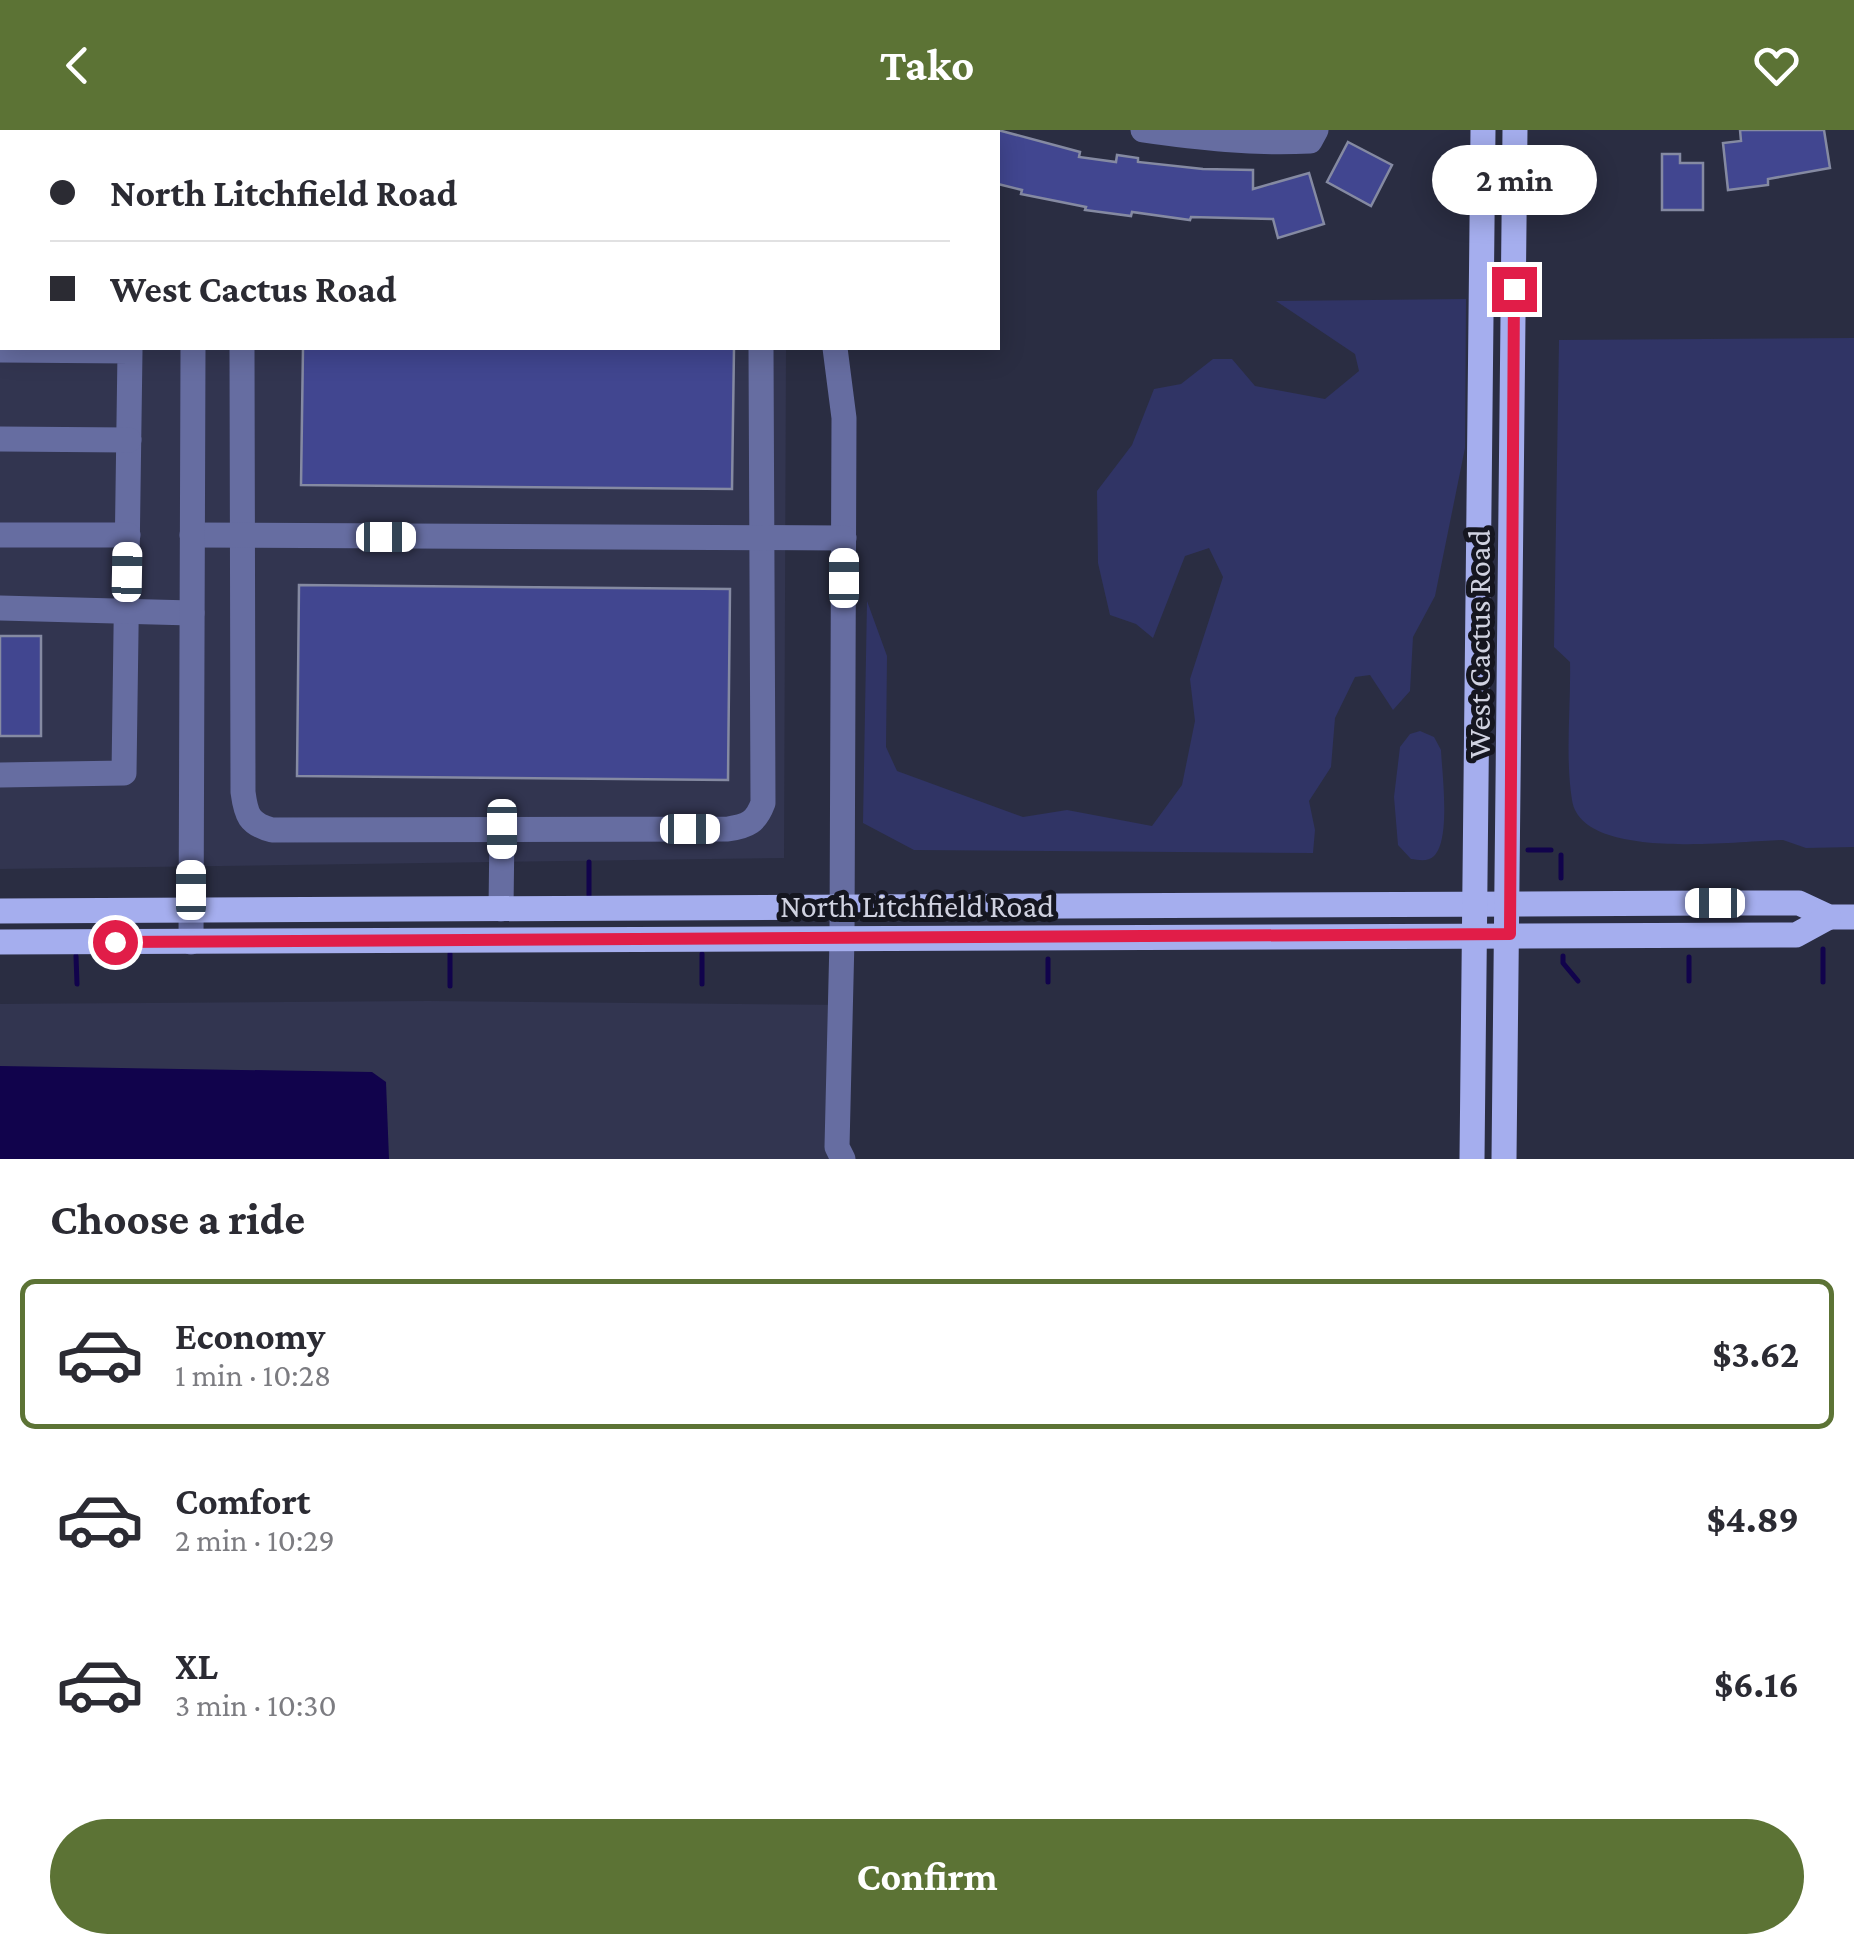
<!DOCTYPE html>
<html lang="en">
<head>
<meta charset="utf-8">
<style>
  body { margin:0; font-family:"Crimson Pro",serif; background:#f2f2f3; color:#2b2b33; height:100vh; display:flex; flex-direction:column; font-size:38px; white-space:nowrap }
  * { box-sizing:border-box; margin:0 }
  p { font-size:32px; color:#7c7c81 }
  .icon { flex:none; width:55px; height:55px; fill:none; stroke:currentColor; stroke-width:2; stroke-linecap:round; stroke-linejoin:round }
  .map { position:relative; height:1029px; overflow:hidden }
  .sheet { display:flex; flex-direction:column; background:#fff; flex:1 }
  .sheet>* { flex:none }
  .guide { position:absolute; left:0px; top:0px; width:1000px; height:220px; box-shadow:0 5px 25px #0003; display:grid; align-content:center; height:220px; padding:0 50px; background:#fff }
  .end { position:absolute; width:45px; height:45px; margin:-22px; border:12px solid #e11d48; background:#fff; box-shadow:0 0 0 5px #fff }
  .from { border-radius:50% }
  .bubble { position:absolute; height:70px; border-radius:35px; background:#fff; box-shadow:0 5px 25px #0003; font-size:32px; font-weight:700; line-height:70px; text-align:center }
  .car { position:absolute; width:30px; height:60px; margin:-30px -15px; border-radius:12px; box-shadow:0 0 8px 2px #0007; background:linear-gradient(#fff 24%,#345 0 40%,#fff 0 76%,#345 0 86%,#fff 0) }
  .guide b { display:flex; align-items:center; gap:35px; height:95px; font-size:38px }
  .guide b+b { border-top:2px solid #e1e1e2 }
  .guide i { width:25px; height:25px; background:#2b2b33 }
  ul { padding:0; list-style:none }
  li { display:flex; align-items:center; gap:30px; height:150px; margin:0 20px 15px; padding:0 30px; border:5px solid transparent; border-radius:15px }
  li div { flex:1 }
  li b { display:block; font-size:38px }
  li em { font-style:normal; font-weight:700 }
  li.on { border-color:#5c7335 }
  li>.icon { width:90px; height:90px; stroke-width:1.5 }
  h2 { padding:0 50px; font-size:45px; line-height:120px }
  .action { display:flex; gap:20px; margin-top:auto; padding:20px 50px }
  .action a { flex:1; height:115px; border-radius:60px; background:#5c7335; color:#fff; font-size:40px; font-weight:700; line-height:115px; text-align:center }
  header { display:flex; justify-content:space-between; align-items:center; height:130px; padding:0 50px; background:#5c7335; color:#fff; font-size:45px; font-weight:700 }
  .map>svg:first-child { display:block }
</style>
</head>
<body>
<header><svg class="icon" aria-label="back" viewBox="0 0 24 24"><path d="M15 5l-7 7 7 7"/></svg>Tako<svg class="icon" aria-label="heart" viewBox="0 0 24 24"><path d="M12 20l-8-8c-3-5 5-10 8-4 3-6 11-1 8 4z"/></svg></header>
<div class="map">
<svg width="1854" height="1029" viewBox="0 0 1854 1029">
  <rect width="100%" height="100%" fill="#2a2d42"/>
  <g fill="#323550">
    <polygon points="0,0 647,2 2,2 2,218 786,218 784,728 0,739"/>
    <polygon points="428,871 850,875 849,1029 0,1029 0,874"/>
  </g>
  <g fill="#303465">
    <polygon points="1466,169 1465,318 1435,466 1413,507 1410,561 1393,580 1370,545 1355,547 1335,588 1331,637 1309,671 1315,700 1313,723 914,720 863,693 867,471 887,526 886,617 897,641 1023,687 1067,680 1152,696 1182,655 1195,591 1190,549 1223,447 1209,418 1185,426 1153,508 1136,494 1110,485 1098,433 1097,361 1132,315 1154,259 1181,254 1213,229 1232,229 1255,256 1325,269 1359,241 1355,224 1276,171"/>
    <path d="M1854,208V717L1806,718L1783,710C1737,711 1581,732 1572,670C1565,626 1571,576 1570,532L1554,517L1559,210Z"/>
    <path d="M1420,601L1434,607L1441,620C1442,643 1451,710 1434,726C1428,732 1419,730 1411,729L1398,715L1394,667L1400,617L1410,604Z"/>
  </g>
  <polygon fill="#11034c" points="0,936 372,942 386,952 389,1029 0,1029"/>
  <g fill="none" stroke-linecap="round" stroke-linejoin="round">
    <g stroke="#11034c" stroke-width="5">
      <polyline points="1528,720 1551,720"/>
      <polyline points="589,732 589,765"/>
      <polyline points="1561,748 1561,725"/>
      <polyline points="702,824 702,854"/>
      <polyline points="76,826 77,854"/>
      <polyline points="1563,826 1563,833 1578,851"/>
      <polyline points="1689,827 1689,851"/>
      <polyline points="1048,829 1048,852"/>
      <polyline points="1823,852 1823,819"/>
      <polyline points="450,856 450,824"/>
    </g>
  </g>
  <g fill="#414690" stroke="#858aa2" stroke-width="2.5">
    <polygon points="998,0 1080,22 1079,27 1116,32 1117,25 1138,28 1138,32 1203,39 1253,40 1253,59 1309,43 1324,94 1278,108 1273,89 1191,87 1190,90 1132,82 1131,86 1085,80 1086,77 1021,64 1022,60 998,54"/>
    <polygon points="1740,0 1824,0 1830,38 1768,49 1768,55 1728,60 1723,13 1741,11"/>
    <polygon points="1348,12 1392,35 1371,76 1327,52"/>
    <polygon points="1662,24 1680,24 1680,33 1703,33 1703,80 1662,80"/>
    <polygon points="303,218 734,218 732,359 301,355"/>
    <polygon points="299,455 730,459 728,650 297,646"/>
    <rect x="0" y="506" width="41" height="100"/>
  </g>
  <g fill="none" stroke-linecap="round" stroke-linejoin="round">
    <g stroke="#666da1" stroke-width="25">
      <polyline points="148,0 148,2"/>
      <polyline points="272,0 272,2"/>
      <polyline points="329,0 329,2"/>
      <polyline points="696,0 698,2"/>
      <path d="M1143,0C1199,8 1253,14 1310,11L1316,0"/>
      <polyline points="193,2 193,0"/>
      <polyline points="878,2 880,0"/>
      <polyline points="0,49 2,49"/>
      <path d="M242,218L243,662C246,685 249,694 272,700L728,699C748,696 756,692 763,673L761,218"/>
      <polyline points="835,218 844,288 842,809 837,1017 843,1029"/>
      <polyline points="0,220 130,221 124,643 0,645"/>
      <polyline points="0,309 129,310"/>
      <polyline points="0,405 128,405"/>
      <polyline points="192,405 844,408"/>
      <polyline points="0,478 192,483"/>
      <polyline points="501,779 502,699"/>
      <polyline points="191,812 193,218"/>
    </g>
    <g stroke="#a5aeee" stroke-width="25">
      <polyline points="0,781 1715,773 1799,773 1829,787 1854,787"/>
      <polyline points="0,812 1796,805 1829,787"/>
      <polyline points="1472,1029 1483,0"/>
      <polyline points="1504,1029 1515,0"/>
    </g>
  </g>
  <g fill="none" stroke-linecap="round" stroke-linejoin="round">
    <polyline stroke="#e11d48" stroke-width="12" points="115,812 1510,804 1514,159"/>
  </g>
  <g text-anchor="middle" stroke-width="10" stroke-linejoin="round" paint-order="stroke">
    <g font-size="32" fill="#d0d2e0" stroke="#151620">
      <text transform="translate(1479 514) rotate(-90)" y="11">West Cactus Road</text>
      <text x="917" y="787">North Litchfield Road</text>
    </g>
  </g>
</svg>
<i class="end from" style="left:115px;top:812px"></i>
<i class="end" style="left:1514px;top:159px"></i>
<div class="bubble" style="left:1432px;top:15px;width:165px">2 min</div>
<i class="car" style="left:386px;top:407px;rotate:90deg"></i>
<i class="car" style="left:127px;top:442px;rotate:1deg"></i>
<i class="car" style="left:844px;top:448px;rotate:0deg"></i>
<i class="car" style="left:502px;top:699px;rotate:180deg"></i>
<i class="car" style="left:690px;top:699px;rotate:90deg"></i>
<i class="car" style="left:191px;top:760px;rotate:0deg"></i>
<i class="car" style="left:1715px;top:773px;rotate:270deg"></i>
<div class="guide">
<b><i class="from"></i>North Litchfield Road</b>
<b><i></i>West Cactus Road</b>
</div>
</div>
<section class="sheet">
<h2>Choose a ride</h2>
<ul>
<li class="on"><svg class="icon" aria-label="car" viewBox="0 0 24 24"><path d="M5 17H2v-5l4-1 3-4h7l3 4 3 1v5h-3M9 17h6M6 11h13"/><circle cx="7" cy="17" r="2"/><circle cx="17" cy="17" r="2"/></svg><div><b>Economy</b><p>1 min · 10:28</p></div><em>$3.62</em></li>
<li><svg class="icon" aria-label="car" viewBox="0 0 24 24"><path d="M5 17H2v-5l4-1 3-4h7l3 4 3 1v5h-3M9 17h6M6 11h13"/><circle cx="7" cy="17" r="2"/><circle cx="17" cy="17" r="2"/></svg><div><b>Comfort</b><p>2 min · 10:29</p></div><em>$4.89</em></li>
<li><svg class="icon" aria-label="car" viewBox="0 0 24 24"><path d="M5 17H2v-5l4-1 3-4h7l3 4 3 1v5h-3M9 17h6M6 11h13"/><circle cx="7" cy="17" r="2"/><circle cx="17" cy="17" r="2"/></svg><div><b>XL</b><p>3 min · 10:30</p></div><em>$6.16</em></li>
</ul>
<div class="action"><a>Confirm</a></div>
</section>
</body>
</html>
